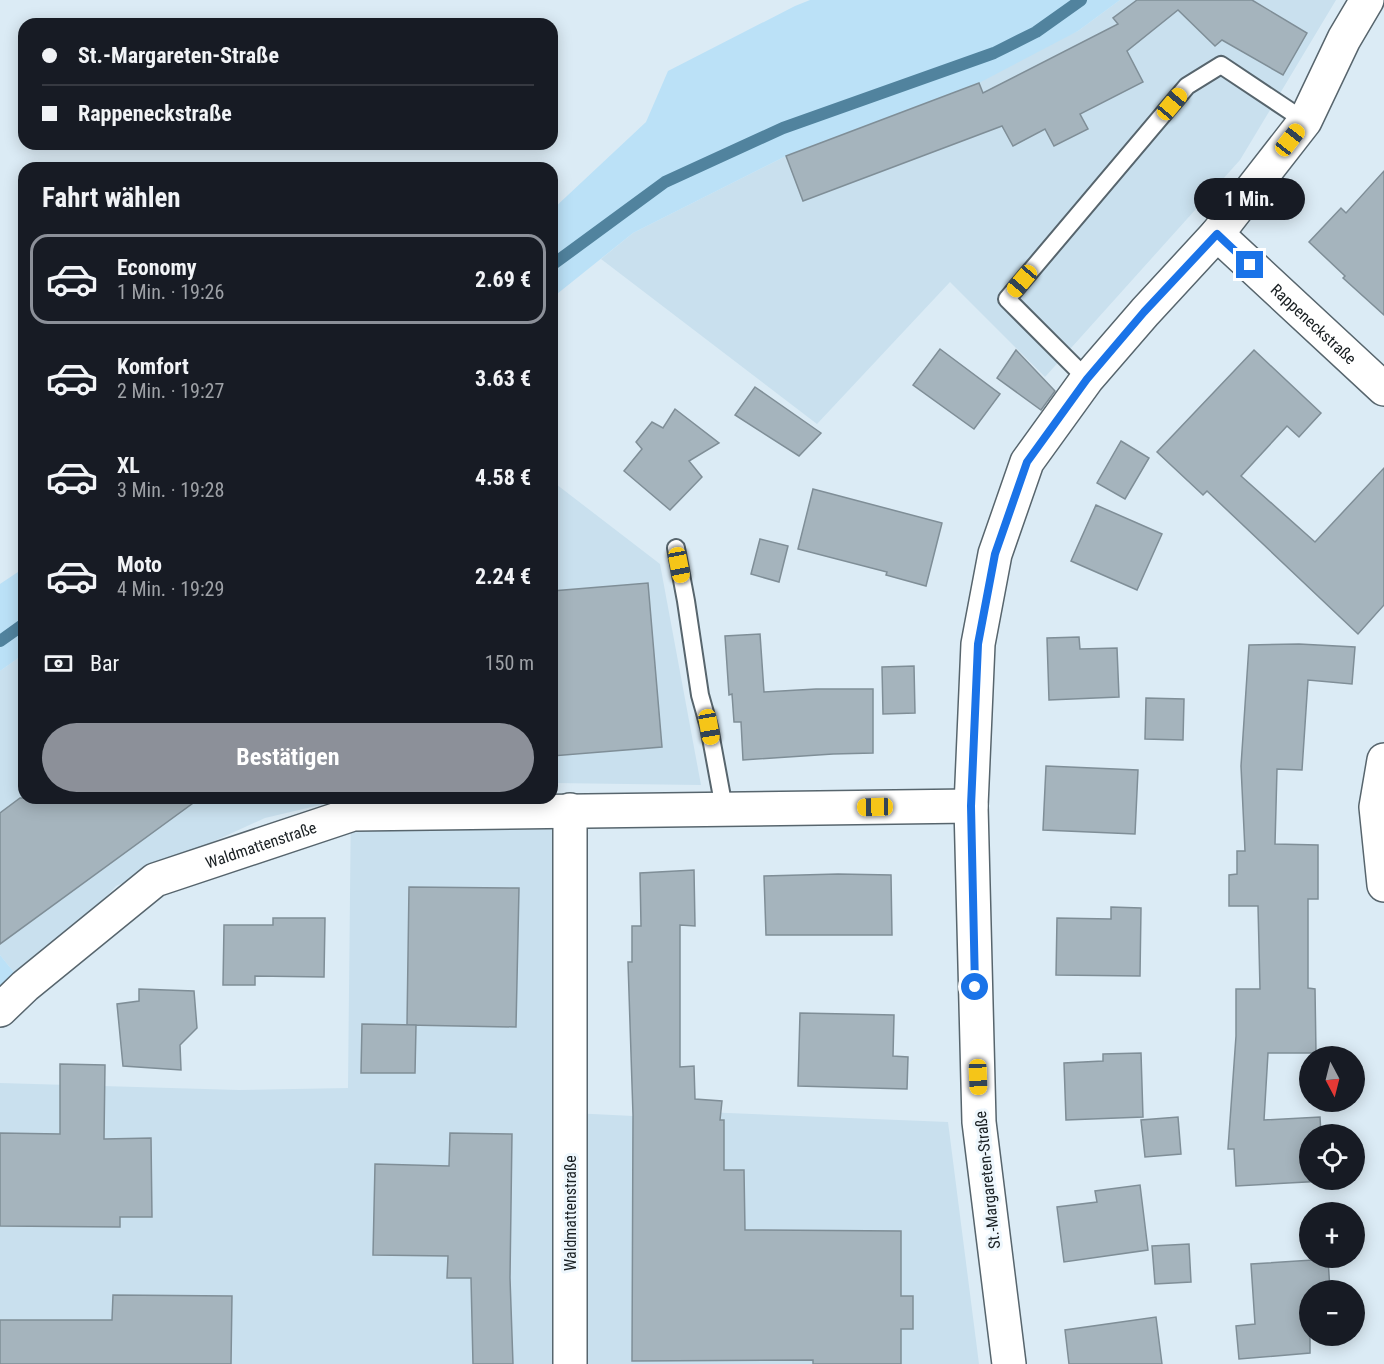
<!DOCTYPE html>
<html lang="de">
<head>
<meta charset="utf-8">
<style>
  body { margin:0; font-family:"Roboto Condensed",sans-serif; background:#20242c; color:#f1f3f6; height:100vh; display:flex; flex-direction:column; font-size:22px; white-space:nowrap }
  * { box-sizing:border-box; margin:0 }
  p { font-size:20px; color:#9ea1a6 }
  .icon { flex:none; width:33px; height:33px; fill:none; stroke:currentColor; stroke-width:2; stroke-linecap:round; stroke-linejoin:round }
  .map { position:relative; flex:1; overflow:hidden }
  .details { position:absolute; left:18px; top:162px; width:540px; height:642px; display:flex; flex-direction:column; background:#171b24; border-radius:18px; box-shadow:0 3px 15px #0003 }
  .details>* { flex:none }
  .hud { position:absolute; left:18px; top:18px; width:540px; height:132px; border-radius:18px; box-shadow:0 3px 15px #0003; display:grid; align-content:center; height:132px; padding:0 24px; background:#171b24 }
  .needle { width:39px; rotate:173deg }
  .buttons { position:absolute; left:1299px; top:1046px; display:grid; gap:12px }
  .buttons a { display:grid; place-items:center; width:66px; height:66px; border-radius:50%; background:#171b24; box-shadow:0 3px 15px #0003; font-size:30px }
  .end { position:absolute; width:27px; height:27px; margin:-14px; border:8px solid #1a73e8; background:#fff; box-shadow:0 0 0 3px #fff }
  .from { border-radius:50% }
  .bubble { position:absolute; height:42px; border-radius:21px; background:#171b24; box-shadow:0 3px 15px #0003; font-size:20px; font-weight:700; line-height:42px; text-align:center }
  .car { position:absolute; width:18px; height:36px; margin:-18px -9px; border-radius:8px; box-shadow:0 0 4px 2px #0007; background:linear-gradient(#f5c518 24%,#345 0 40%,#f5c518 0 76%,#345 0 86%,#f5c518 0) }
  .hud b { display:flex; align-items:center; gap:21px; height:57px; font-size:22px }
  .hud b+b { border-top:2px solid #363941 }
  .hud i { width:15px; height:15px; background:#f1f3f6 }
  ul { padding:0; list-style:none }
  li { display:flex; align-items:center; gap:18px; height:90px; margin:0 12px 9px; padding:0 12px; border:3px solid transparent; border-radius:18px }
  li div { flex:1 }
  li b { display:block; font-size:22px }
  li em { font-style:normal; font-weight:700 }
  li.on { border-color:#8c9099 }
  li>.icon { width:54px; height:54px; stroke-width:1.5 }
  h2 { padding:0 24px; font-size:27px; line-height:72px }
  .pay { display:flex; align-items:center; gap:15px; height:66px; padding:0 24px; font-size:22px }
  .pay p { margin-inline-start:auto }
  .button { display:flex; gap:12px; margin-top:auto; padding:12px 24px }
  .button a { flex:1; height:69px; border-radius:36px; background:#8c9099; color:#fff; font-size:24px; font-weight:700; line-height:69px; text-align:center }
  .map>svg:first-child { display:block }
</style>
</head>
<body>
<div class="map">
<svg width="1384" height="1364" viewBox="0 0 1384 1364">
  <rect width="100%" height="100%" fill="#dbebf5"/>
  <g fill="#c9e0ee">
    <polygon points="1120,0 1336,0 1240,160 1045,377 950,282 817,424 601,259 633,233 786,156 1078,31"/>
    <polygon points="552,481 660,564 701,785 553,783 552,1112 633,1116 704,1112 948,1122 979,1364 0,1364 0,1083 239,1090 348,1088 351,798 552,798"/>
    <polygon points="24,654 24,798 350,798 265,818 116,886 25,986 0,955 0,671"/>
  </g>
  <g fill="#bbe1f7">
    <polygon points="810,0 1120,0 1078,31 979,83 786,156 633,233 552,298 552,210 646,122 668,71 795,6"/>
    <polygon points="24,568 24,654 0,671 0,584"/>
    <polygon points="0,955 25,986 0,1010"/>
  </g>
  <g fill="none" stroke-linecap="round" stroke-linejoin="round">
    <g stroke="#51839e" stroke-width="12">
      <polyline points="552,265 665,182 783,128 994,53 1036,32 1081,0"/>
      <polyline points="0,641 24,624"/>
    </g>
  </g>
  <g fill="#a5b4bd" stroke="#7f8e97" stroke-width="1.5">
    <polygon points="1137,0 1252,0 1307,33 1283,75 1222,40 1215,46 1178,10 1127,51 1143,82 1080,114 1088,129 1054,146 1045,129 1013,146 1002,126 803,201 786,156 979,83 983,93 1118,24 1113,18"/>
    <polygon points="1384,171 1384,315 1343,278 1345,276 1309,242 1341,208 1346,213"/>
    <polygon points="940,349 1000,394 974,429 913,385"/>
    <polygon points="1016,350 1055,391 1041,410 997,378"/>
    <polygon points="1254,350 1321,413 1299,437 1287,426 1241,476 1315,542 1384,468 1384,605 1358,634 1207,491 1203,495 1157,452"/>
    <polygon points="755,387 821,433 799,456 735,415"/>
    <polygon points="675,409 719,443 689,461 702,477 670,510 624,471 642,449 636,442 652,422 663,428"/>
    <polygon points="1121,441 1149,458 1125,499 1097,483"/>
    <polygon points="813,489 942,523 926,586 886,575 887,572 798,549"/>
    <polygon points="1096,505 1162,534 1137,590 1071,561"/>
    <polygon points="760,539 788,546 779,582 751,574"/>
    <polygon points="648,583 662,747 552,756 552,591"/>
    <polygon points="760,634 764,692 816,689 873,689 873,753 833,754 743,760 741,722 734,722 732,694 729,695 725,636"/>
    <polygon points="1079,637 1080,649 1117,648 1119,697 1049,700 1047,638"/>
    <polygon points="1299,644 1355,647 1352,684 1308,680 1302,770 1277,769 1275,844 1318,845 1318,899 1308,899 1308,988 1315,989 1316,1053 1268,1053 1264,1120 1320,1117 1321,1134 1310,1134 1310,1179 1324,1179 1324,1181 1236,1186 1234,1149 1228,1149 1236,1036 1236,989 1260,989 1258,906 1229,906 1229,875 1237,874 1237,851 1245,851 1241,766 1249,645"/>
    <polygon points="914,666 915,713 883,714 882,667"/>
    <polygon points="1146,698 1184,699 1183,740 1145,739"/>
    <polygon points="1046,766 1138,770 1135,834 1043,830"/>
    <polygon points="20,798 200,798 0,944 0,813"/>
    <polygon points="694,870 695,926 680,925 680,1067 694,1066 695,1099 722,1101 720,1120 724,1120 724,1170 744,1170 745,1230 901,1231 901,1296 913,1296 913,1329 901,1329 901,1364 813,1364 813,1360 632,1361 633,1115 628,962 632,962 632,926 641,926 640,873"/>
    <polygon points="838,874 891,875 892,935 766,935 764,876"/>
    <polygon points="409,887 519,888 516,1027 407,1025"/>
    <polygon points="1111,907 1141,908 1140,976 1056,975 1057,918 1111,919"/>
    <polygon points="273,918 325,918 324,977 255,976 255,985 223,985 224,925 273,925"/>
    <polygon points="139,989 194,991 197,1028 180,1045 181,1070 123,1066 117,1004 139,1001"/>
    <polygon points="800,1013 894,1015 893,1056 908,1057 907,1089 798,1086"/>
    <polygon points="362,1024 416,1025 415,1073 361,1073"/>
    <polygon points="1141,1053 1143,1117 1066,1120 1064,1063 1103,1061 1103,1054"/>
    <polygon points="60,1064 105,1065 104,1139 151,1138 152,1217 120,1217 120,1227 0,1226 0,1133 60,1134"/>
    <polygon points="1178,1117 1181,1154 1145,1157 1141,1120"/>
    <polygon points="450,1133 512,1134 510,1278 513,1364 473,1364 471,1278 447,1278 448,1256 373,1255 375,1164 449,1166"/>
    <polygon points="1140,1185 1148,1250 1064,1262 1057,1207 1097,1202 1095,1191"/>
    <polygon points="1189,1244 1191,1282 1155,1284 1152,1246"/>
    <polygon points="1328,1259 1330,1290 1310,1290 1310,1353 1239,1359 1236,1326 1255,1324 1251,1264"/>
    <polygon points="113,1295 232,1296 231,1364 0,1364 0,1320 112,1320"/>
    <polygon points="1156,1317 1162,1364 1069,1364 1065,1330"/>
  </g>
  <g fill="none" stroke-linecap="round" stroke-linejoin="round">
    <defs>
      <g id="service">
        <polyline points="1087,379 1007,299 1187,86 1221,65 1305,121"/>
        <polyline points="676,548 686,601 700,695 709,727 724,808"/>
      </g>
      <g id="minor">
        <path id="s1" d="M1217,234L1384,389"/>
        <polyline points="1384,760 1376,807 1384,885"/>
        <polyline points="570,810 570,1364"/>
        <path id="s2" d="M0,1010L25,986L155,880L353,814L971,806"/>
        <polyline points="1009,1364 979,1122 971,806 978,644 995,554 1027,462 1087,379 1145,312 1217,234 1305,121 1344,39 1367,0"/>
      </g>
    </defs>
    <use href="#service" stroke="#57656d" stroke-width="20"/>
    <use href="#minor" stroke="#57656d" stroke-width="36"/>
    <use href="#service" stroke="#fff" stroke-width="16"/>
    <use href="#minor" stroke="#fff" stroke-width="33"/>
  </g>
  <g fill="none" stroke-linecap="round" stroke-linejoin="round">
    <polyline stroke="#1a73e8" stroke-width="8" points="975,987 971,806 978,644 995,554 1027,462 1087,379 1144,312 1217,234 1250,265"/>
  </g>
  <g text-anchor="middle" stroke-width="6" stroke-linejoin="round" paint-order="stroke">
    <g font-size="16" fill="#181e21" stroke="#eef7fd">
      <text dy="6" stroke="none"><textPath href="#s1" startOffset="132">Rappeneckstraße</textPath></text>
      <text dy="6" stroke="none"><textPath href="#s2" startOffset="314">Waldmattenstraße</textPath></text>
      <text transform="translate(987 1180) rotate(-96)" y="6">St.-Margareten-Straße</text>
      <text transform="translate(570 1213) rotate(-90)" y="6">Waldmattenstraße</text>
    </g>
  </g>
</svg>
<div class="buttons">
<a><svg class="needle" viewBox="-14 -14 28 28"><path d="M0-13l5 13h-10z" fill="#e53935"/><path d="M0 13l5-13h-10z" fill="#9ea1a6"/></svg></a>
<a><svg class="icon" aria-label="locate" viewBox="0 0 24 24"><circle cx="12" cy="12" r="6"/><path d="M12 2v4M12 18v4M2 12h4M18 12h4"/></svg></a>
<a>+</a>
<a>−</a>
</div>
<i class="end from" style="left:975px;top:987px"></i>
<i class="end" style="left:1250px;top:265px"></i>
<div class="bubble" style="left:1194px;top:178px;width:111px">1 Min.</div>
<i class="car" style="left:1172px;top:104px;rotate:40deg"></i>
<i class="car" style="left:1290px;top:140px;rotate:38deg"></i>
<i class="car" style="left:1022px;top:281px;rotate:220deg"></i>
<i class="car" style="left:679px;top:565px;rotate:169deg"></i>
<i class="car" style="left:709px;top:727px;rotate:170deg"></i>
<i class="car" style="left:875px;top:807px;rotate:269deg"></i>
<i class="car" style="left:978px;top:1077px;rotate:178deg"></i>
<div class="hud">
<b><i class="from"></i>St.-Margareten-Straße</b>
<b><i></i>Rappeneckstraße</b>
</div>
<section class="details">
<h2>Fahrt wählen</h2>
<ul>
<li class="on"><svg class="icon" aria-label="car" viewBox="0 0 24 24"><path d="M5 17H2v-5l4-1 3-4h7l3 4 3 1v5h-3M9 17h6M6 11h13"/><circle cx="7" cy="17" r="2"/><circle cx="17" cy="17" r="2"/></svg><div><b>Economy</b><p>1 Min. · 19:26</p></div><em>2.69 €</em></li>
<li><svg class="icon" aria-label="car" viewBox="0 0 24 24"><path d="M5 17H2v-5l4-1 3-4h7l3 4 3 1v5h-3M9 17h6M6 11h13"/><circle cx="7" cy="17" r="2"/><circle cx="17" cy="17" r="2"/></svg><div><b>Komfort</b><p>2 Min. · 19:27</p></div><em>3.63 €</em></li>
<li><svg class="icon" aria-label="car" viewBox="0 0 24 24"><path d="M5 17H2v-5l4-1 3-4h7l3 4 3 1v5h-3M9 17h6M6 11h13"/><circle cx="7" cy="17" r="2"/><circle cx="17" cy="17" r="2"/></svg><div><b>XL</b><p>3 Min. · 19:28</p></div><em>4.58 €</em></li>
<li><svg class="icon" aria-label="car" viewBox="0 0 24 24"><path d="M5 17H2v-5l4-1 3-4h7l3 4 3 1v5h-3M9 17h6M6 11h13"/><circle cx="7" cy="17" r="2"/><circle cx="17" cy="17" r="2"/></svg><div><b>Moto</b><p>4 Min. · 19:29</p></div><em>2.24 €</em></li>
</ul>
<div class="pay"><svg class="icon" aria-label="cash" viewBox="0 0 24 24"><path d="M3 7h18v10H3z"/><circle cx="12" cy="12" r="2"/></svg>Bar<p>150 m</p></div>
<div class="button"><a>Bestätigen</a></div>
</section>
</div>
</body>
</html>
